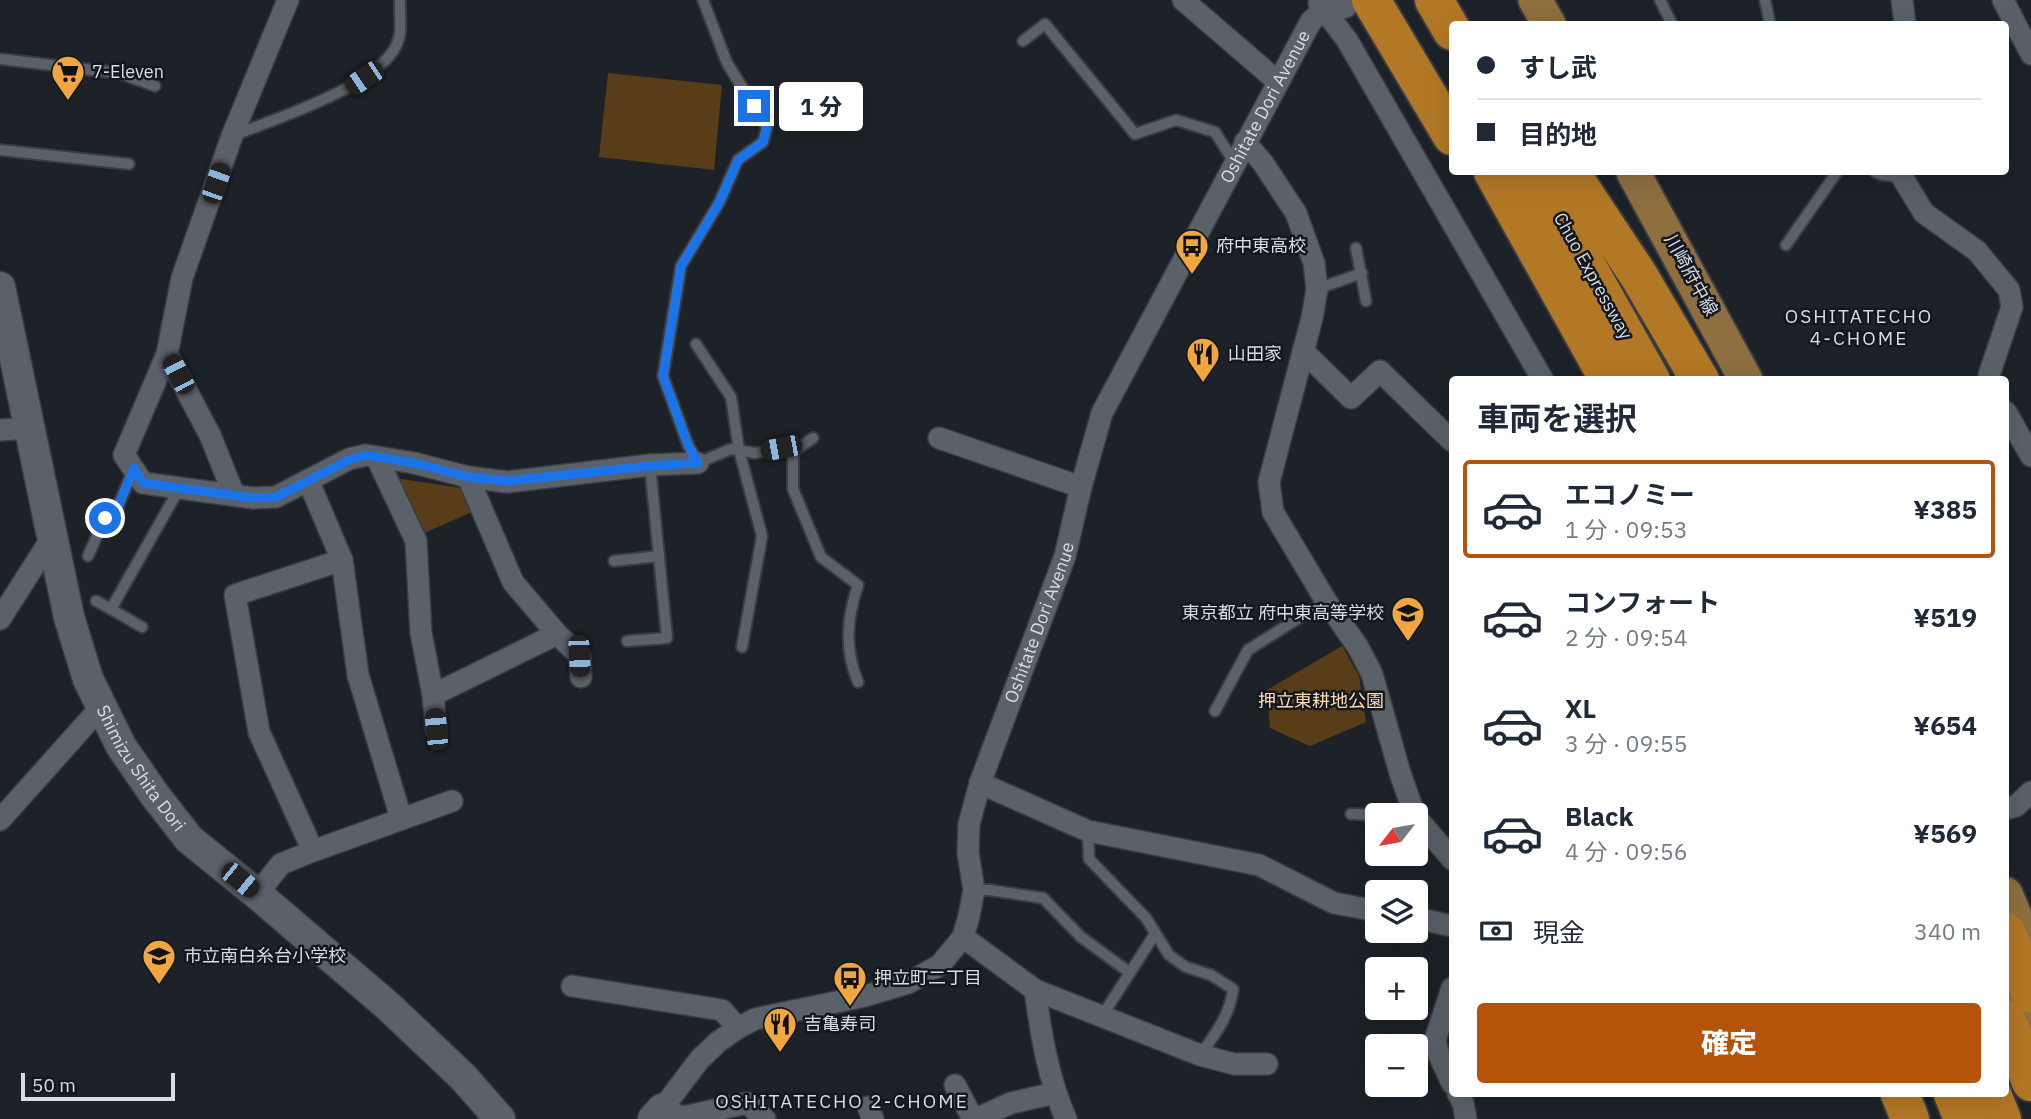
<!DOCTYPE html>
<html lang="ja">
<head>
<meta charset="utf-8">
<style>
  body { margin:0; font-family:"IBM Plex Sans","Noto Sans JP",sans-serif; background:#f2f2f3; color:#1f2937; height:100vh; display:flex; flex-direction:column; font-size:26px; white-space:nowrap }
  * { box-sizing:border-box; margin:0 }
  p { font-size:23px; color:#747a83 }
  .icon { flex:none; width:38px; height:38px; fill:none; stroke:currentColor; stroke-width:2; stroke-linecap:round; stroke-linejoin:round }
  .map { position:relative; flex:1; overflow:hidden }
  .drawer { position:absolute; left:1449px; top:376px; width:560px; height:721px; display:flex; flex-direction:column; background:#fff; border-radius:7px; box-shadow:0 7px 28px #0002 }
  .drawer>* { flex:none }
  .guide { position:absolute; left:1449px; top:21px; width:560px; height:154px; border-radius:7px; box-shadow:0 7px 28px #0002; display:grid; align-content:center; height:154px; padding:0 28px; background:#fff }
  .needle { width:46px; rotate:239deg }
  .buttons { position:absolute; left:1365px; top:803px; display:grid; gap:14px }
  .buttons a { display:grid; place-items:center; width:63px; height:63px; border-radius:7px; background:#fff; box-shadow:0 7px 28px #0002; font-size:35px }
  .scale { position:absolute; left:21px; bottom:18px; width:154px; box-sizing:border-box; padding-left:7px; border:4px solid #d9dde2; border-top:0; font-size:19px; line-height:24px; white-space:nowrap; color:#d9dde2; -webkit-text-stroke:5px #13181f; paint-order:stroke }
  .end { position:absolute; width:32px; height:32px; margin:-16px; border:9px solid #1a73e8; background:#fff; box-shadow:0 0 0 4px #fff }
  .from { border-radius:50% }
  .bubble { position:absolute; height:49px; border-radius:7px; background:#fff; box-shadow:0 7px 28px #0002; font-size:23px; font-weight:800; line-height:49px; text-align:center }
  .car { position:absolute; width:21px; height:42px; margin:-21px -10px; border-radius:9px; box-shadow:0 0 5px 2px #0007; background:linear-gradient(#222 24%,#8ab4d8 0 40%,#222 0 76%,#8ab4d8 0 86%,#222 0) }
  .guide b { display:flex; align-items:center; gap:24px; height:66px; font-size:26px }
  .guide b+b { border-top:2px solid #e0e1e3 }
  .guide i { width:18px; height:18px; background:#1f2937 }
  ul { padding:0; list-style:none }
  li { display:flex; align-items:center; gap:21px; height:98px; margin:0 14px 10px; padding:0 14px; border:4px solid transparent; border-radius:7px }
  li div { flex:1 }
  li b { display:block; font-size:26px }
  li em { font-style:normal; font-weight:800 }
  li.on { border-color:#b45309 }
  li>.icon { width:63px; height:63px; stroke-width:1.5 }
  h2 { padding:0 28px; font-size:32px; line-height:84px }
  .pay { display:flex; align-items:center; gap:18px; height:77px; padding:0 28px; font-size:26px }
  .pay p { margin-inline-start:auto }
  .primary-button { display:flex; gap:14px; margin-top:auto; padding:14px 28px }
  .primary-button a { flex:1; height:80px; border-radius:7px; background:#b45309; color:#fff; font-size:28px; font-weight:800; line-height:80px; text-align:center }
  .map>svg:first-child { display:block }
</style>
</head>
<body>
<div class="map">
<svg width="2031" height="1119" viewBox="0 0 2031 1119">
  <rect width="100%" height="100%" fill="#1c2228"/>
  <g fill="#593d18">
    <polygon points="608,73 722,85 714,170 599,157"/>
    <polygon points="395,478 468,489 474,511 420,535"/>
    <polygon points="1342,646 1359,676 1366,722 1310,746 1270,728 1267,690"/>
  </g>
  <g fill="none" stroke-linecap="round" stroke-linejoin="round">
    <defs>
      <g id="lane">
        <polyline points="703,0 727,63 767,127 763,142 738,160 719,203 681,266 663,376 688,445 698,463 731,449 755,453 781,448 793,452 813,438"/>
        <polyline points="1660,0 1672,24"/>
        <polyline points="1765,0 1770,24"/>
        <polyline points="1023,41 1045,24 1135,134 1176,120 1215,132 1234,162"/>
        <polyline points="0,59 118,73 155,86"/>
        <path d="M235,135C276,118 388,84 399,38C402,27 399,12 400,0"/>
        <polyline points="0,150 129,164"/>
        <polyline points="1875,172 1882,175 1902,177"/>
        <polyline points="1786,245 1837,172"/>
        <polyline points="1356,248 1366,301"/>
        <polyline points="1317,289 1362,273"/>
        <polyline points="696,344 731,397 739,450 762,536 742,647"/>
        <path d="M793,452V489L821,557L858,585C847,618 844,649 858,682"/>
        <polyline points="88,556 105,518 114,516 134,468"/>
        <polyline points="614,561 659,556"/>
        <polyline points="96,601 111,609"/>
        <polyline points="142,627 111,609 179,489"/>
        <polyline points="627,641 667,638 650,465"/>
        <polyline points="1215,711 1248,650 1326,601"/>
        <polyline points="1351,814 1398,816"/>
        <path d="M1088,831L1089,859L1146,918L1169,955L1186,967L1211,975L1233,989C1230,1015 1215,1035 1200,1055"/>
        <polyline points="974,890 989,890 1043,898 1081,937 1129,972"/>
        <polyline points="1102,1016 1155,934"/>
      </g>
      <g id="street">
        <polyline points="288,0 232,136 182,278 167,354 124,455 143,483 253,498 276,497 349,459 366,455 414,463 468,477 507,482 650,465 698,463"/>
        <polyline points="1183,0 1277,81"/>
        <polyline points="1902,0 1905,24"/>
        <polyline points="2003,0 2031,54"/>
        <polyline points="1319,3 1347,40 1543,380"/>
        <polyline points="1245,142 1263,163 1296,213 1314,263 1317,289 1312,318 1269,482 1273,512 1326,601 1358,647 1372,674 1400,773 1415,816"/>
        <polyline points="1901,172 1902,177 1924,213 1977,251 2009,290 2012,307 1989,375 1990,380"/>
        <polyline points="1303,351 1351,398 1380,371 1452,441"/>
        <polyline points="167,354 210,435 234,495"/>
        <polyline points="2006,412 2031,456"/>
        <polyline points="0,430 30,428"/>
        <polyline points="939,438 1081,487"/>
        <polyline points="377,458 416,541 421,633 433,695 436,729"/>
        <polyline points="468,477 513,582 557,634 580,656 581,677"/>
        <polyline points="308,480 342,560 358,675 401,818"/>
        <polyline points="0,619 53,536"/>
        <polyline points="433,695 557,634"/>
        <polyline points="980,783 1088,831 1259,865 1334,903 1377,911"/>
        <polyline points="2006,809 2016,806 2031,792"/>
        <polyline points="1416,817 1452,859"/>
        <polyline points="0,820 101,707"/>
        <polyline points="313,851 259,732 235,595 342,560"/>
        <polyline points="257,894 281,864 313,851 452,801"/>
        <polyline points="1416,918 1452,926"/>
        <path d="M963,937L1035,990C1041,1034 1048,1078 1066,1119"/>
        <polyline points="572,986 722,1010 738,1028"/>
        <polyline points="1452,988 1435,1040 1439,1055 1452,1083"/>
        <polyline points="1035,990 1200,1055 1234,1064 1267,1064"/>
        <polyline points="955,1085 973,1119"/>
        <polyline points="1458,1094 1463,1103 1466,1119"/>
        <polyline points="868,1107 873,1119"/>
        <path id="s1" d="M765,1119L747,1103L683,1117L662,1109L700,1059L718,1042L738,1028L755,1019L865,996L908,983L940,965L963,937L969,916L974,890L968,853L969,824L980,783L1065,556L1081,487L1102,413L1311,21L1318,15L1346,7"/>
        <polyline points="976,1119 1011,1103 1055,1093"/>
      </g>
      <g id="secondary">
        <path id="s2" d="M0,287L69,617L88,679L121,746L154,794L189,839L257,894L388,1006L463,1077L500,1119"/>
        <polyline points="653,1119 662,1109"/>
      </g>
      <g id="primary">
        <polyline points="1535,0 1549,24"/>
        <polyline points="1633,172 1746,380"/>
        <polyline points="2006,894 2031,953"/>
        <polyline points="2006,983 2029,1044"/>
      </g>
      <g id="highway">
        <polyline points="1371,0 1452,136"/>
        <polyline points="1434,0 1452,31"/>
        <polyline points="1493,172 1609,380"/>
        <polyline points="1534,172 1651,380"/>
        <polyline points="1570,172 1639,276 1700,380"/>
        <polyline points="2006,932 2031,994"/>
        <polyline points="2006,1019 2031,1082"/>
        <polyline points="1900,1094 1910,1119"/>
        <polyline points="1953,1094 1963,1119"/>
        <polyline points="1992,1094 2002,1119"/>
      </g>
    </defs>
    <use href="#lane" stroke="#393d43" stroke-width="14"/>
    <use href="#street" stroke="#393d43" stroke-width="24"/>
    <use href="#secondary" stroke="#393d43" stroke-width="33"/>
    <use href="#primary" stroke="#393d43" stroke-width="37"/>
    <use href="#highway" stroke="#393d43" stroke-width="42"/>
    <use href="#lane" stroke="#5b6169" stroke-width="10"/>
    <use href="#street" stroke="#5b6169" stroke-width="21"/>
    <use href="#secondary" stroke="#5b6169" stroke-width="30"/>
    <use href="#primary" stroke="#8f6f40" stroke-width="33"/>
    <use href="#highway" stroke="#b27825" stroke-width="38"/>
  </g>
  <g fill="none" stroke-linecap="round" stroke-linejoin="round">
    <polyline stroke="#1a73e8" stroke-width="9" points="105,518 114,516 134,468 143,483 253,498 276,497 349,460 366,455 414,463 468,477 507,481 650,466 698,463 688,445 663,376 681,266 719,203 738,160 763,142 767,127 754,106"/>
  </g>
  <defs>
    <symbol id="supermarket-pin" viewBox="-11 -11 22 30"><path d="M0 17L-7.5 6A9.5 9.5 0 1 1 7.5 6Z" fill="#f1a640" stroke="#13181f"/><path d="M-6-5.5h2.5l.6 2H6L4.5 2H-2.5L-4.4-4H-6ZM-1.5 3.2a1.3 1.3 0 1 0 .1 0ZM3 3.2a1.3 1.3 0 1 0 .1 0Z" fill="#111"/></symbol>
    <symbol id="bus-pin" viewBox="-11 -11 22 30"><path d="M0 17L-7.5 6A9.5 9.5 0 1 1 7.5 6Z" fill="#f1a640" stroke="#13181f"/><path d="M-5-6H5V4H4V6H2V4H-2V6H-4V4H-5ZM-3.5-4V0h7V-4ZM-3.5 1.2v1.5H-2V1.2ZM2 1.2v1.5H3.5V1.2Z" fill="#111"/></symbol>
    <symbol id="restaurant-pin" viewBox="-11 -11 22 30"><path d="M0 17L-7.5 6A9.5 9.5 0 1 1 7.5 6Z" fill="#f1a640" stroke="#13181f"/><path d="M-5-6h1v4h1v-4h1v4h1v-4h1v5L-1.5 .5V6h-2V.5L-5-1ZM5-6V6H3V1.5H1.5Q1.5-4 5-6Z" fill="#111"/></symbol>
    <symbol id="school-pin" viewBox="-11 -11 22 30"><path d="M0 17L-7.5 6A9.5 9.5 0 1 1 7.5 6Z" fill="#f1a640" stroke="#13181f"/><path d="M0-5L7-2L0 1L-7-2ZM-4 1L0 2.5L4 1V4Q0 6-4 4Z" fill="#111"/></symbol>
  </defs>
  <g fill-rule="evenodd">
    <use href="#supermarket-pin" x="49" y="53" width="38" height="52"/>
    <use href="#bus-pin" x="1173" y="227" width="38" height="52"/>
    <use href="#restaurant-pin" x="1184" y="335" width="38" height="52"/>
    <use href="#school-pin" x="1389" y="594" width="38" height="52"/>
    <use href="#school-pin" x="140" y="937" width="38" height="52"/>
    <use href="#bus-pin" x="831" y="959" width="38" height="52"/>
    <use href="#restaurant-pin" x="761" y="1005" width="38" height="52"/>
  </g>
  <g text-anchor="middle" stroke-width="5" stroke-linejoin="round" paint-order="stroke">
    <g font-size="18" fill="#d9dde2" stroke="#13181f" text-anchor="start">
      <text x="92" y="78">7-Eleven</text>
      <text x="1216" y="252">府中東高校</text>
      <text x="1228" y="360">山田家</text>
      <text x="1384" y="619" text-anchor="end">東京都立 府中東高等学校</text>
      <text x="184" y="962">市立南白糸台小学校</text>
      <text x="874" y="984">押立町二丁目</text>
      <text x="804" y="1030">吉亀寿司</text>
    </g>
    <g font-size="18" fill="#d9dde2" stroke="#13181f">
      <text dy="6" stroke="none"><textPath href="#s1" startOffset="1368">Oshitate Dori Avenue</textPath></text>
      <text transform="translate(1691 275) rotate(61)" y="6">川崎府中線</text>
      <text transform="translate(1593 276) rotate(61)" y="6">Chuo Expressway</text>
      <text dy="6" stroke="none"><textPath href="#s1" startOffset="802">Oshitate Dori Avenue</textPath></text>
      <text dy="6" stroke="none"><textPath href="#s2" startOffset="506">Shimizu Shita Dori</textPath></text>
    </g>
    <g font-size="18" fill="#fddbb4" stroke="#13181f">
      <text x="1321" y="707">押立東耕地公園</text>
    </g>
    <g font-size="19" letter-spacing="2" fill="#d9dde2" stroke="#13181f">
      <text x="1859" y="323">OSHITATECHO<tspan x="1859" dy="22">4-CHOME</tspan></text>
      <text x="842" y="1108">OSHITATECHO 2-CHOME</text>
    </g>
  </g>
</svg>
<div class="buttons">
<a><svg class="needle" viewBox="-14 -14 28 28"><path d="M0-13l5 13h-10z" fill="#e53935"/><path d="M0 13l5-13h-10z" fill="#747a83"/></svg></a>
<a><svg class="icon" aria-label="layers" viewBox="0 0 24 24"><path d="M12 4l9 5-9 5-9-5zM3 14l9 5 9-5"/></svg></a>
<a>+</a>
<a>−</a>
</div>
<div class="scale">50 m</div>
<i class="end from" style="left:105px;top:518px"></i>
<i class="end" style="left:754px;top:106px"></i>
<div class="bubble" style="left:779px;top:82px;width:84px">1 分</div>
<i class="car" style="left:364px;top:78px;rotate:236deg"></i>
<i class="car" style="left:216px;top:183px;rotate:19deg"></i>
<i class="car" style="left:178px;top:374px;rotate:332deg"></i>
<i class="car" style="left:781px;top:448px;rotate:259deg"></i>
<i class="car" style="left:579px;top:656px;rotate:177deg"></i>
<i class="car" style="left:436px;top:729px;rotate:355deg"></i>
<i class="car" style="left:240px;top:880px;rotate:129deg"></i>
<div class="guide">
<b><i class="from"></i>すし武</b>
<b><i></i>目的地</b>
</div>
<section class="drawer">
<h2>車両を選択</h2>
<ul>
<li class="on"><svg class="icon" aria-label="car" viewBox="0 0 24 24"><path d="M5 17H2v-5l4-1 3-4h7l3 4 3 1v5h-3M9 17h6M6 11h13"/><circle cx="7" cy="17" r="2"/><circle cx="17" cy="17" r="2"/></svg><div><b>エコノミー</b><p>1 分 · 09:53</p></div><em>¥385</em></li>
<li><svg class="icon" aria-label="car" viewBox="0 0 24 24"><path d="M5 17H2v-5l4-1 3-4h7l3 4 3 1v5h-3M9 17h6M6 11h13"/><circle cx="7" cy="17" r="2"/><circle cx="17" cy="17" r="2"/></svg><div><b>コンフォート</b><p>2 分 · 09:54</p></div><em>¥519</em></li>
<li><svg class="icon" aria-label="car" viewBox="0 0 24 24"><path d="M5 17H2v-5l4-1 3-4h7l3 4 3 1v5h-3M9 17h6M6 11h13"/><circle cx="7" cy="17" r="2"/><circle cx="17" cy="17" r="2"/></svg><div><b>XL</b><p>3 分 · 09:55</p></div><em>¥654</em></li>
<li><svg class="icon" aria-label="car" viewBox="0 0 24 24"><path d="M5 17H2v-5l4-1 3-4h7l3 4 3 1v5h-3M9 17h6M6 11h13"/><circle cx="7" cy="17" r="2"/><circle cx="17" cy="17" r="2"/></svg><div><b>Black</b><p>4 分 · 09:56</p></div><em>¥569</em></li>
</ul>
<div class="pay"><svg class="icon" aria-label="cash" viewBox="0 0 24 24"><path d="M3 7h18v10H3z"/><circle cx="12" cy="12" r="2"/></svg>現金<p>340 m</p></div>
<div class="primary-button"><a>確定</a></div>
</section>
</div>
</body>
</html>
